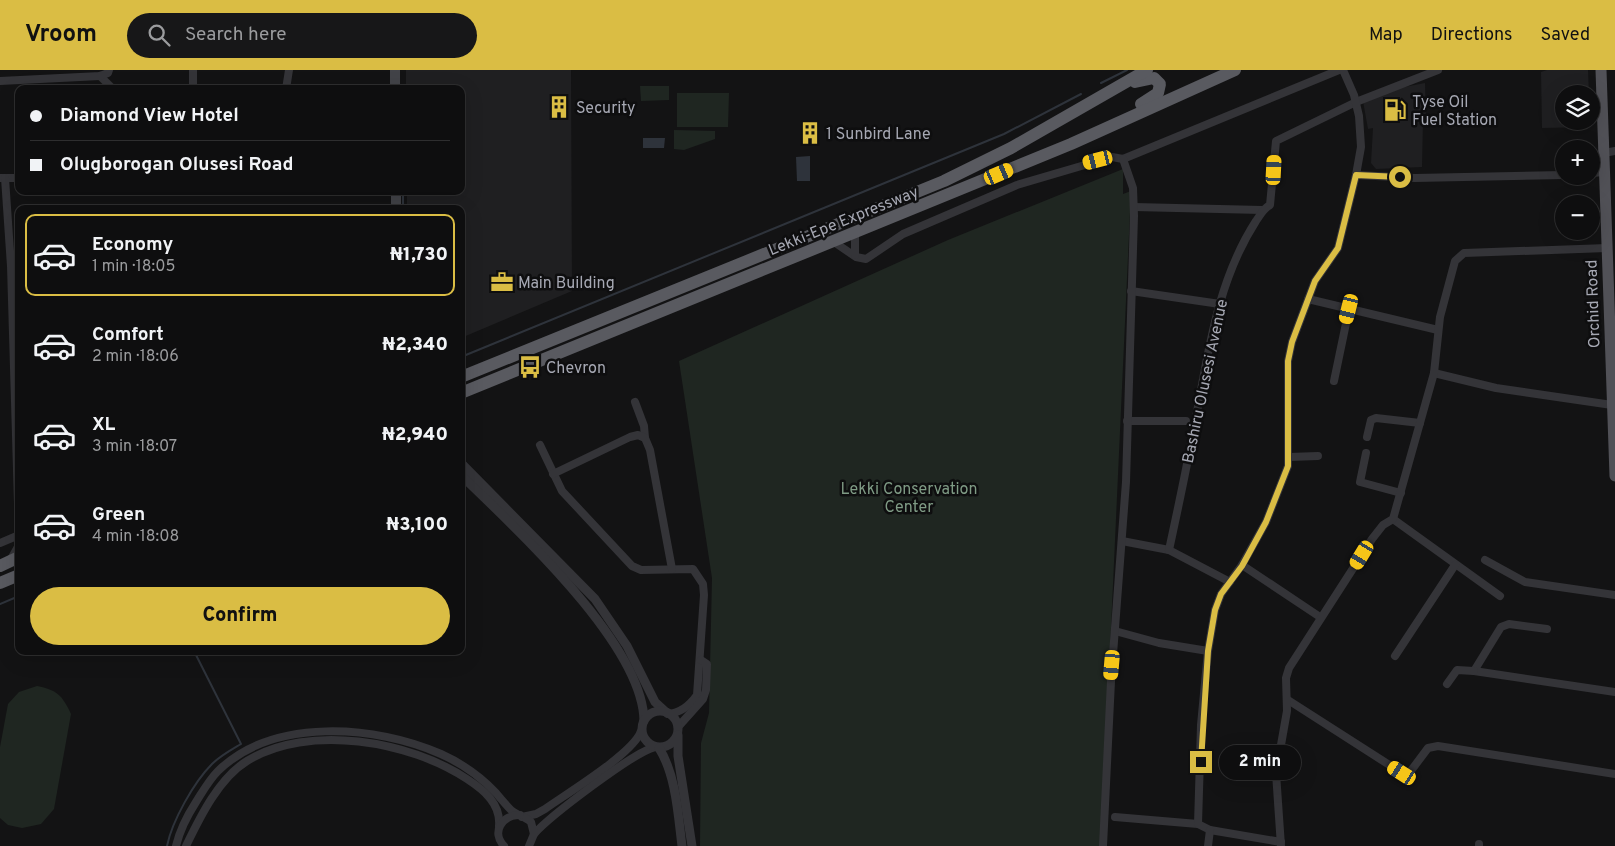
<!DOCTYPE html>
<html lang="en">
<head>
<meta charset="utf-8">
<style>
  body { margin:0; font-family:Overpass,sans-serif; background:#171718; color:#f1f3f6; height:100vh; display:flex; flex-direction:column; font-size:19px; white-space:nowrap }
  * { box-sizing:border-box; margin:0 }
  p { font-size:16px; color:#9b9c9e }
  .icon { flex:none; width:28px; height:28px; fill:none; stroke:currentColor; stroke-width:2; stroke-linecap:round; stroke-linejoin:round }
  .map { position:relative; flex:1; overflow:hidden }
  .panel { position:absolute; left:15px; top:135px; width:450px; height:450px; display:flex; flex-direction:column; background:#0e0e0f; border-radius:10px; box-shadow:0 5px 20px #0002,0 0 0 1px #2e2e2f }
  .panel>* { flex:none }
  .top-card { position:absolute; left:15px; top:15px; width:450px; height:110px; border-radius:10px; box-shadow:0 5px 20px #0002,0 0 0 1px #2e2e2f; display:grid; align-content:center; height:110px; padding:0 15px; background:#0e0e0f }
  .fabs { position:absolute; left:1555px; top:15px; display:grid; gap:10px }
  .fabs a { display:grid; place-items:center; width:45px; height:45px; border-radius:50%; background:#0e0e0f; box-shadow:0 5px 20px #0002,0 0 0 1px #2e2e2f; font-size:25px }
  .end { position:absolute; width:22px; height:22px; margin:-11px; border:6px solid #dabd44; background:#111; box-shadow:0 0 0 2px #111 }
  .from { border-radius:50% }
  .bubble { position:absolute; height:35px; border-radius:18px; background:#0e0e0f; box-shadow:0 5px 20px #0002,0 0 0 1px #2e2e2f; font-size:16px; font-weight:800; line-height:35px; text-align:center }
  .car { position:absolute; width:15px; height:30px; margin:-15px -8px; border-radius:6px; box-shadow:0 0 4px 1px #0007; background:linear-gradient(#f5c518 24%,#345 0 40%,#f5c518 0 76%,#345 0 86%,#f5c518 0) }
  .top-card b { display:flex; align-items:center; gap:18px; height:48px; font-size:19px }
  .top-card b+b { border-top:1px solid #2e2e2f }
  .top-card i { width:12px; height:12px; background:#f1f3f6 }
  ul { padding:9px 0 0; list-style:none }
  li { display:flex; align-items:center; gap:15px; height:82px; margin:0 10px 8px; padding:0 5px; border:2px solid transparent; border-radius:10px }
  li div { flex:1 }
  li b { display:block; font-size:19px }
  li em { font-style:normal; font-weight:800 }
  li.selected { border-color:#dabd44 }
  li>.icon { width:45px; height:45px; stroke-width:1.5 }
  .action { display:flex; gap:10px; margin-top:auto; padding:10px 15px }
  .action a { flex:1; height:58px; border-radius:30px; background:#dabd44; color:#111; font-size:20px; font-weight:800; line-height:58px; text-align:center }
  header { display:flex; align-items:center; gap:30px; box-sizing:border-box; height:70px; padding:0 25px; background:#dabd44; color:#111 }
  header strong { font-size:24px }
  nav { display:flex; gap:28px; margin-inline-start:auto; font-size:18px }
  .search { width:350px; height:45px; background:#171718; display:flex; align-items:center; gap:12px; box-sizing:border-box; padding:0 18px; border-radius:28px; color:#9b9c9e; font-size:19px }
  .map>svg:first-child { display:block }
</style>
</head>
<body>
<header>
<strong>Vroom</strong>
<div class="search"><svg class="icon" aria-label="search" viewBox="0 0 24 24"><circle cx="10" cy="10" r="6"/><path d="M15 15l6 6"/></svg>Search here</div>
<nav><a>Map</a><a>Directions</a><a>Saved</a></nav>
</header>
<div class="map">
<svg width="1615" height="776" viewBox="0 0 1615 776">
  <rect width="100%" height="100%" fill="#131314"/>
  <g fill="#1f1f21">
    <polygon points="406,0 571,0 572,221 461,268 461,139 407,139 407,121 461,121 461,19 406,19"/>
    <polygon points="1547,0 1588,0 1589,24 1564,24 1564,51 1590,51 1590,57 1542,58 1541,2"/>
    <polygon points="1425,13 1426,50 1423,51 1422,97 1376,99 1371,93 1373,58 1368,59 1363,31 1394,19"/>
  </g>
  <g fill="#1f2621">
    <polygon points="640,16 669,16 669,30 641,31"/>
    <polygon points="677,23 729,23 728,57 677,57"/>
    <polygon points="674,60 715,61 715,69 684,80 674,79"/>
    <polygon points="1123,99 1123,124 1131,121 1101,776 700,776 701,673 709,643 712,508 679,291 948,170"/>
    <path d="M37,616C57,620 62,625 71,644L54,739L41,754L22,758L8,755L0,748V677L8,634L19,622Z"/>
  </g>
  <g fill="#2e333b">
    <polygon points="643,68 665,68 664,78 643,78"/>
    <polygon points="810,86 810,111 797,111 796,87"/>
  </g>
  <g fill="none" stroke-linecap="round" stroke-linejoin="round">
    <g stroke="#2e333b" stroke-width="2">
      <polyline points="1101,13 1127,0"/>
      <polyline points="403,121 403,139"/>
      <polyline points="461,287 1004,64 1081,24"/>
      <polyline points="0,534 19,526"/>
      <path d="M167,776C172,751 194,712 212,694C220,686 231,680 241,674L194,581"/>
    </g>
    <g stroke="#343438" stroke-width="8">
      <polyline points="193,0 193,19"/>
      <polyline points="100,6 113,19"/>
      <polyline points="0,11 100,6 108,3 109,0"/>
      <polyline points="286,19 289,0"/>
      <polyline points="1604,83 1615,81"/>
      <polyline points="1591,103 1604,102"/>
      <polyline points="1356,105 1415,108 1564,105"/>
      <polyline points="1,108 19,108"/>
      <polyline points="5,108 11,196 19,467"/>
      <polyline points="1134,137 1262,140"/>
      <polyline points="834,172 856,187 866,189 903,164 1017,115 1112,87 1123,89 1339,0"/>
      <polyline points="855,185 855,163"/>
      <polyline points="1131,221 1220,234"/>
      <polyline points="1308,229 1438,260"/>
      <polyline points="1434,303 1496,318 1612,335"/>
      <polyline points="1334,311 1349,239"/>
      <polyline points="635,332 644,356 645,368"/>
      <polyline points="1127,351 1186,351"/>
      <polyline points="1367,367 1371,350 1376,348 1420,353"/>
      <path d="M540,375L562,421L632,496L641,500L693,499L703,514L704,525L697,625C690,635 680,643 668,644"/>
      <polyline points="1366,383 1360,412 1401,423"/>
      <polyline points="1289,387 1318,386"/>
      <polyline points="553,404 630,367 638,365 645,368 650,380 672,499"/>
      <polyline points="1393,449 1500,526"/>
      <polyline points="1122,471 1169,480 1230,512"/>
      <polyline points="0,473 19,465"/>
      <path d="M1169,480C1177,443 1185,406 1192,368C1207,294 1214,216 1256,151C1261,144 1262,140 1270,135L1276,71L1356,32L1438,0"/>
      <polyline points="11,489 19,475"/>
      <polyline points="1485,490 1525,512 1615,525"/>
      <polyline points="1242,495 1320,547"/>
      <polyline points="1547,559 1509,554 1501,557 1474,601 1615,622"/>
      <polyline points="1115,561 1159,573 1208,581"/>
      <polyline points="1395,586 1455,495"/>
      <polyline points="1447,614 1457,600 1474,601"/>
      <polyline points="1288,630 1405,705 1410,702 1428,678 1438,676 1615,704"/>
      <polyline points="678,657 703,629 706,620 707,594 701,590"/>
      <path d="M522,747L536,744L545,739C566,724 634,683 641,661"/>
      <polyline points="1115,747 1198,754"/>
      <path d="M534,764C550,746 634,682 655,677"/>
      <polyline points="1281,772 1210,760 1198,754 1201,655 1208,581 1215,540 1221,524 1242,495 1266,452 1288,396 1288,291 1292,272 1315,211 1338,178 1356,105 1361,77 1359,46 1354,25 1343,0"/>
      <polyline points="1479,774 1479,776"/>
      <path d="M176,776C180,759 187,746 196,732C203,721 209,710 218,701C273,647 376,655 441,684C461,693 481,707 496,723C501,729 506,735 511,740C517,745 525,747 531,752L534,764L529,776"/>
      <path d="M186,776C200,747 219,708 247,691C308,653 410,671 467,709C484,720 501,734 499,756"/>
      <path d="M504,776C491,762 502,745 520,745"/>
      <polyline points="1103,776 1111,611 1126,412 1134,146 1133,118 1123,89"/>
      <polyline points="1208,776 1210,760"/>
      <polyline points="1281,776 1276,703 1287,641 1286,608 1289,598 1372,469 1383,455 1393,449 1434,303 1440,247 1455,191 1464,183 1607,178"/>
    </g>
    <g stroke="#343438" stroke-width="9">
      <polyline points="461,393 595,529 627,576 655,632 667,643"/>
      <path d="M461,405C515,458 643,574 644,651"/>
      <circle cx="660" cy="659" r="18"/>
      <polyline points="678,665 678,686 692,776"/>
      <path d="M659,678C676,705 678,744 682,776"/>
    </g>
    <g stroke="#424348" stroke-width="10">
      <polyline points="395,0 395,19"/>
      <polyline points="396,139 396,121"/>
    </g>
    <polyline stroke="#515157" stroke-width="11" points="1601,0 1615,406"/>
    <g stroke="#595a60" stroke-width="12">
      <polyline points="1135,12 1154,8 1160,14 1158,23 1141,34"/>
      <polyline points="461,307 944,111 1011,78 1147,0"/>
      <polyline points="461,323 1071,74 1235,0"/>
      <polyline points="0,496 19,487"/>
      <polyline points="0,513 19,505"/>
    </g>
  </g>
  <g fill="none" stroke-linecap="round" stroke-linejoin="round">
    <polyline stroke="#dabd44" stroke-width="6" points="1201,692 1208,581 1215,540 1221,524 1242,496 1266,452 1288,396 1288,291 1292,272 1315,211 1338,178 1356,105 1400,107"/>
  </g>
  <defs>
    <symbol id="building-bare" viewBox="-9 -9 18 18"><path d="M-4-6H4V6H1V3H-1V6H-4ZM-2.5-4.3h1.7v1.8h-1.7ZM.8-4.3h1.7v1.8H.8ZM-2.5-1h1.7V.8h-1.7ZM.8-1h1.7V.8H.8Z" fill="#dabd44" stroke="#0e0e0f" stroke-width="2.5" paint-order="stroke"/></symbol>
    <symbol id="fuel-bare" viewBox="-9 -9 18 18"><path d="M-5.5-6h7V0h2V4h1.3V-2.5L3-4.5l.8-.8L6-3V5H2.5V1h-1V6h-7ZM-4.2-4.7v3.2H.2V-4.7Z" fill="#dabd44" stroke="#0e0e0f" stroke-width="2.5" paint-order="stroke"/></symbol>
    <symbol id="office-bare" viewBox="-9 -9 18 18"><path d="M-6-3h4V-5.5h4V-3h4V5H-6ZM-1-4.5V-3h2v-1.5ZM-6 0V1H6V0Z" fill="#dabd44" stroke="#0e0e0f" stroke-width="2.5" paint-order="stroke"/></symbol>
    <symbol id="bus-bare" viewBox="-9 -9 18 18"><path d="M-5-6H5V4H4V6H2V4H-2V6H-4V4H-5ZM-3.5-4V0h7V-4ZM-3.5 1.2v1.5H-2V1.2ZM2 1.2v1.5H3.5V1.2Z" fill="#dabd44" stroke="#0e0e0f" stroke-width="2.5" paint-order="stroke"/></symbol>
  </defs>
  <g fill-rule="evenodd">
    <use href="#building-bare" x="543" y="21" width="32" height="32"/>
    <use href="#fuel-bare" x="1379" y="24" width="32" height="32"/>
    <use href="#building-bare" x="794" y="47" width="32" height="32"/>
    <use href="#office-bare" x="486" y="196" width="32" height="32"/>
    <use href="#bus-bare" x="514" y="281" width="32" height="32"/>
  </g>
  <g text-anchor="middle" stroke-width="5" stroke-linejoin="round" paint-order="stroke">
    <g font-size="16" fill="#a6a8b3" stroke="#0e0e0f" text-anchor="start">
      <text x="1412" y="37">Tyse Oil<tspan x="1412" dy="18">Fuel Station</tspan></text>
      <text x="576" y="43">Security</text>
      <text x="826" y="69">1 Sunbird Lane</text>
      <text x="518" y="218">Main Building</text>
      <text x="546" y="303">Chevron</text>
    </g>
    <g font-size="16" fill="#a6a8b3" stroke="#0e0e0f">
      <text transform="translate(843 150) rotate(-22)" y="6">Lekki-Epe Expressway</text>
      <text transform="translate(1592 234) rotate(-92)" y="6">Orchid Road</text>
      <text transform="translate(1204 311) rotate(-78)" y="6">Bashiru Olusesi Avenue</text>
    </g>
    <g font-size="16" fill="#7f9b85" stroke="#0e0e0f">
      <text x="909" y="424">Lekki Conservation<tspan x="909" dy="18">Center</tspan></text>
    </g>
  </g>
</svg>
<div class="fabs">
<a><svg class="icon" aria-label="layers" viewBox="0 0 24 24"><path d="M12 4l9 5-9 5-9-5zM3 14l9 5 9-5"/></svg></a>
<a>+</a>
<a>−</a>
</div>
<i class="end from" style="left:1400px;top:107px"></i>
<i class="end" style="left:1201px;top:692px"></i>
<div class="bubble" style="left:1219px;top:675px;width:82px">2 min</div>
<i class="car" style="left:1098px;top:90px;rotate:256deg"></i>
<i class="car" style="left:1274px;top:100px;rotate:3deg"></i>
<i class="car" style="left:999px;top:104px;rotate:67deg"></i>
<i class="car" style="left:1349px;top:239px;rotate:194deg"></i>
<i class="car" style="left:1362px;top:485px;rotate:211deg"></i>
<i class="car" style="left:1112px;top:595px;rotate:185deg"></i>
<i class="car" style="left:1402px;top:703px;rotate:302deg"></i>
<div class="top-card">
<b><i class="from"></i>Diamond View Hotel</b>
<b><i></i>Olugborogan Olusesi Road</b>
</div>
<section class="panel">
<ul>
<li class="selected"><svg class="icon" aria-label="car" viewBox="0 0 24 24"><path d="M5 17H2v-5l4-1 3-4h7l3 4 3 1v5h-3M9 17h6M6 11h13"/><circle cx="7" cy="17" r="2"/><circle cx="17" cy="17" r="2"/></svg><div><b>Economy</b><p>1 min · 18:05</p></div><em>₦1,730</em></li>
<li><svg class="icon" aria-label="car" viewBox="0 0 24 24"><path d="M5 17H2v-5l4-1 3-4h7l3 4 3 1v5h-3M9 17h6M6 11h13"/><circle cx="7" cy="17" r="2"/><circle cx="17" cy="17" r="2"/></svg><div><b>Comfort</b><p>2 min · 18:06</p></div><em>₦2,340</em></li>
<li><svg class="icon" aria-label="car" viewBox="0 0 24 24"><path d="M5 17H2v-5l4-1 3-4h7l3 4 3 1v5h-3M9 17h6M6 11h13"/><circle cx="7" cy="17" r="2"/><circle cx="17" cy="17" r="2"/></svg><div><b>XL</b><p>3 min · 18:07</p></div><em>₦2,940</em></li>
<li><svg class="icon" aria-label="car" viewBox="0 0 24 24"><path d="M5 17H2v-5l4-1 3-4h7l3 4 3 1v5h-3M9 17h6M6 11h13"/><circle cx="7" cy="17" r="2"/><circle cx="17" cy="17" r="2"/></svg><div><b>Green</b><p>4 min · 18:08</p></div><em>₦3,100</em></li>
</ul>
<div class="action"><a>Confirm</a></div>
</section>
</div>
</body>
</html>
